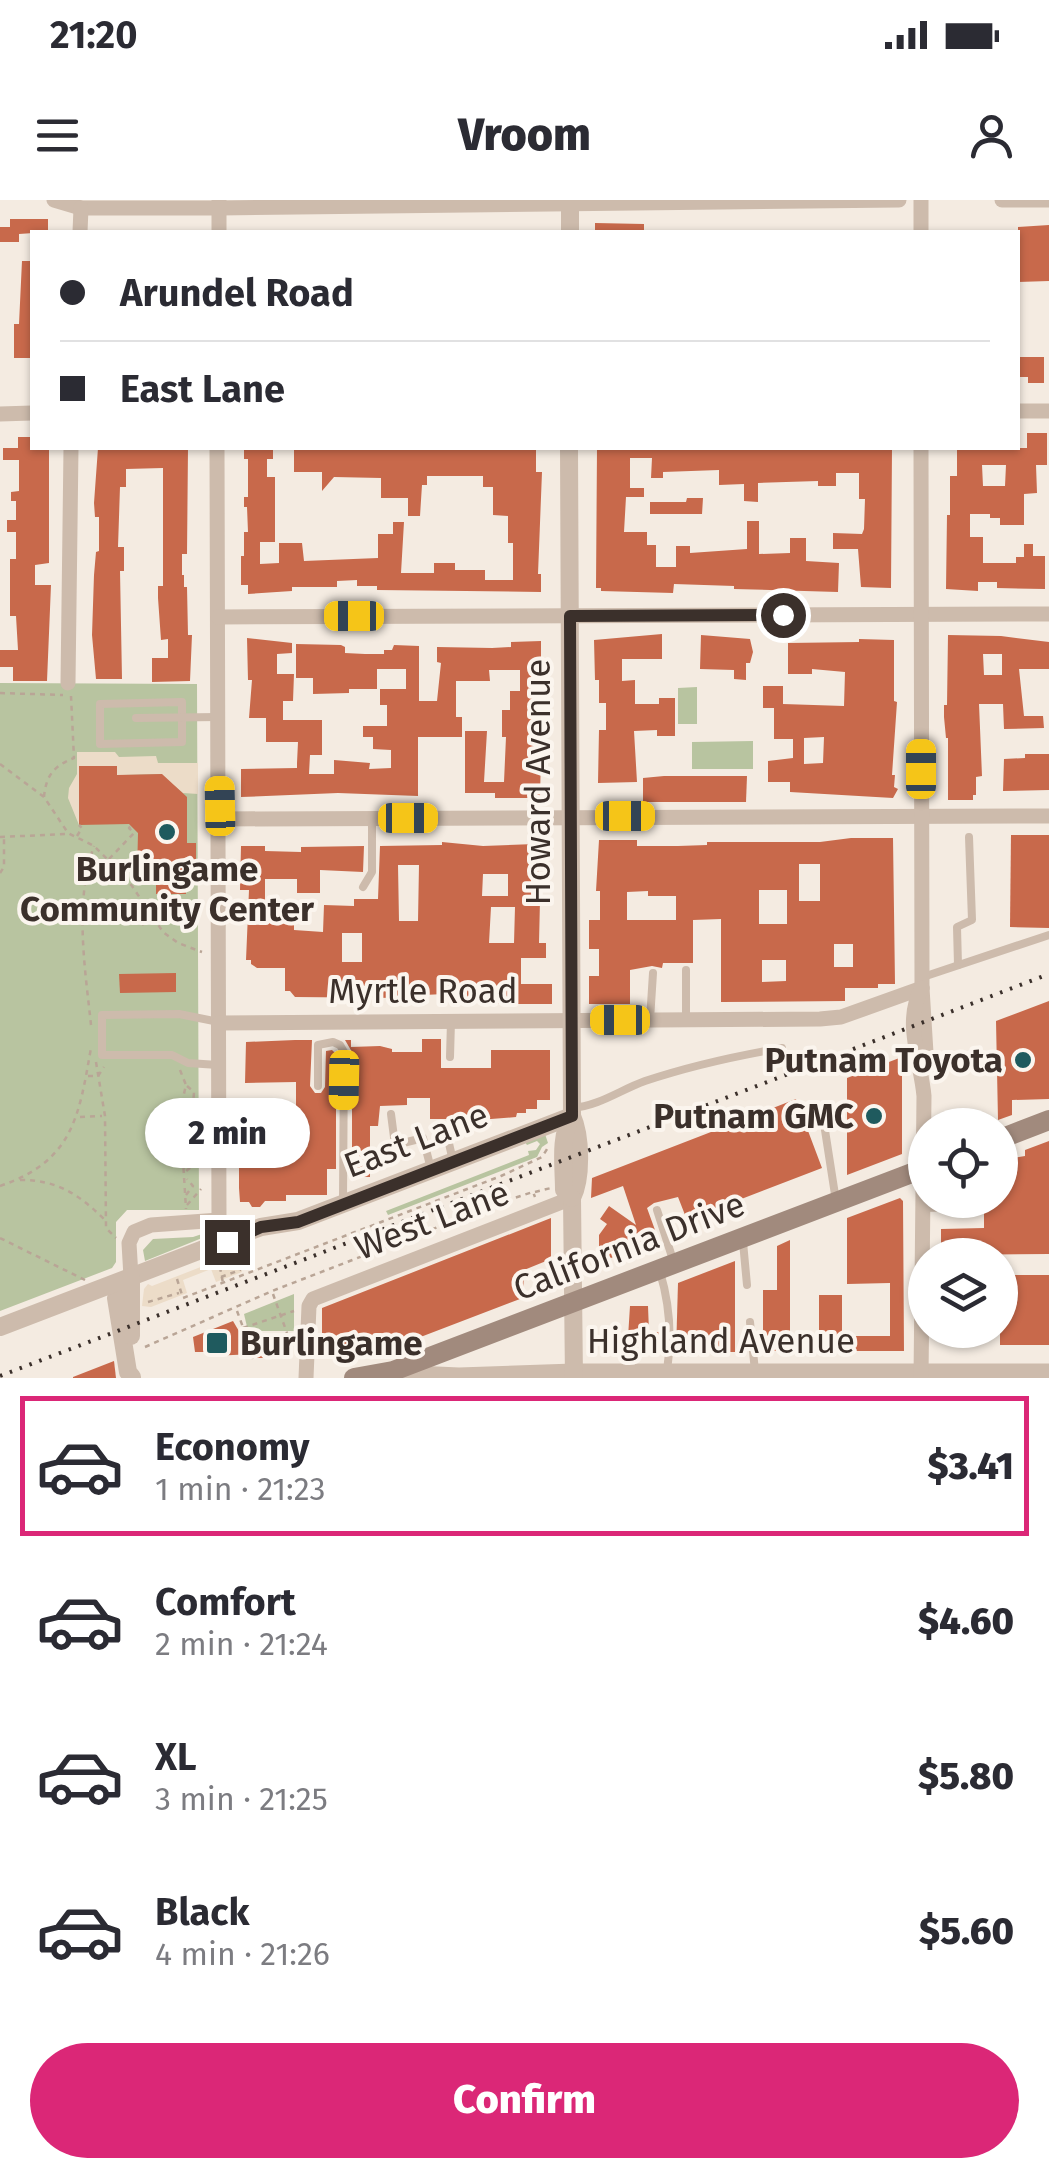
<!DOCTYPE html>
<html lang="en">
<head>
<meta charset="utf-8">
<style>
  body { margin:0; font-family:"Fira Sans",sans-serif; background:#f7f7f7; color:#2b2b33; height:100vh; display:flex; flex-direction:column; font-size:38px; white-space:nowrap }
  * { box-sizing:border-box; margin:0 }
  p { font-size:32px; color:#7c7c81 }
  .icon { flex:none; width:55px; height:55px; fill:none; stroke:currentColor; stroke-width:2; stroke-linecap:round; stroke-linejoin:round }
  .map { position:relative; height:1178px; overflow:hidden }
  .sheet { display:flex; flex-direction:column; background:#fff; flex:1 }
  .sheet>* { flex:none }
  .top-card { position:absolute; left:30px; top:30px; width:990px; height:220px; border-radius:0px; box-shadow:0 2px 8px #0004; display:grid; align-content:center; height:220px; padding:0 30px; background:#fff }
  .tools { position:absolute; left:908px; top:908px; display:grid; gap:20px }
  .tools a { display:grid; place-items:center; width:110px; height:110px; border-radius:50%; background:#fff; box-shadow:0 2px 8px #0004; font-size:50px }
  .end { position:absolute; width:45px; height:45px; margin:-22px; border:12px solid #3b302b; background:#fff; box-shadow:0 0 0 5px #fff }
  .from { border-radius:50% }
  .bubble { position:absolute; height:70px; border-radius:35px; background:#fff; box-shadow:0 2px 8px #0004; font-size:32px; font-weight:800; line-height:70px; text-align:center }
  .car { position:absolute; width:30px; height:60px; margin:-30px -15px; border-radius:12px; box-shadow:0 0 8px 2px #0007; background:linear-gradient(#f5c518 24%,#345 0 40%,#f5c518 0 76%,#345 0 86%,#f5c518 0) }
  .top-card b { display:flex; align-items:center; gap:35px; height:95px; font-size:38px }
  .top-card b+b { border-top:2px solid #e1e1e2 }
  .top-card i { width:25px; height:25px; background:#2b2b33 }
  ul { padding:18px 0 0; list-style:none }
  li { display:flex; align-items:center; gap:30px; height:140px; margin:0 20px 15px; padding:0 10px; border:5px solid transparent; border-radius:0px }
  li div { flex:1 }
  li b { display:block; font-size:38px }
  li em { font-style:normal; font-weight:800 }
  li.on { border-color:#db2777 }
  li>.icon { width:90px; height:90px; stroke-width:1.5 }
  .action { display:flex; gap:20px; margin-top:auto; padding:20px 30px }
  .action a { flex:1; height:115px; border-radius:60px; background:#db2777; color:#fff; font-size:40px; font-weight:800; line-height:115px; text-align:center }
  .status { display:flex; justify-content:space-between; align-items:center; height:70px; padding:0 50px; background:#fff; direction:ltr }
  .status svg { height:28px; fill:currentColor }
  header { display:flex; justify-content:space-between; align-items:center; height:130px; padding:0 30px; background:#fff; font-size:45px; font-weight:800 }
  .map>svg:first-child { display:block }
</style>
</head>
<body>
<div class="status"><b>21:20</b><svg viewBox="0 0 49 12"><path d="M0 12V9h3v3zM5 12V6h3v6zM10 12V3h3v9zM15 12V0h3v12zM26 1h20v11H26zM47 4h2v5h-2z"/></svg></div>
<header><svg class="icon" aria-label="menu" viewBox="0 0 24 24"><path d="M4 6h16M4 12h16M4 18h16"/></svg>Vroom<svg class="icon" aria-label="person" viewBox="0 0 24 24"><circle cx="12" cy="8" r="4"/><path d="M4 21q1-7 8-7t8 7"/></svg></header>
<div class="map">
<svg width="1049" height="1178" viewBox="0 0 1049 1178">
  <rect width="100%" height="100%" fill="#f4ebe1"/>
  <g fill="#b8c4a0">
    <polygon points="0,483 197,484 199,1010 127,1010 116,1022 116,1062 112,1068 0,1111"/>
    <polygon points="697,487 697,524 678,524 678,488"/>
    <polygon points="753,541 753,569 692,569 692,542"/>
    <polygon points="545,934 548,943 542,947 537,957 388,1015 386,1011 529,955 528,951 536,950 540,944 537,941 527,945 525,942"/>
    <polygon points="205,1033 207,1036 145,1061 143,1050 153,1039 193,1037"/>
    <polygon points="294,1094 294,1131 248,1131 244,1114"/>
  </g>
  <g fill="#ecdcc8">
    <polygon points="77,552 115,552 119,557 156,556 158,563 198,563 198,594 183,593 160,574 124,575 123,578 117,579 116,566 79,566 79,625 68,598 69,588 77,574"/>
    <polygon points="221,1055 226,1062 241,1057 249,1061 240,1064 242,1072 216,1082 211,1069 183,1080 187,1093 151,1107 142,1106 144,1089 148,1084 152,1086 211,1063 214,1057"/>
  </g>
  <g fill="#c8694b" fill-rule="evenodd">
    <polygon points="10,19 48,19 48,32 19,34 19,42 0,42 0,27 10,27"/>
    <polygon points="595,23 644,24 644,32 595,32"/>
    <polygon points="1049,25 1049,81 1018,82 1018,27"/>
    <polygon points="22,61 32,61 32,158 14,158 14,124 19,124"/>
    <polygon points="1018,157 1044,157 1044,183 1028,183 1028,177 1018,177"/>
    <path d="M1027,233H1047V265H1036L1037,293L1024,294V325H1000V318H990V314H970V337H983V363H1016V357H1024V344H1033V356H1045V389L997,388V382H978V391L946,389L947,315H950V276H957V248H1027ZM982,265H1006L1005,286H983Z"/>
    <polygon points="18,237 32,237 32,248 49,248 49,363 35,365 35,385 51,385 47,481 13,481 13,467 0,467 0,450 18,450 16,416 10,416 10,359 16,359 16,332 7,332 7,320 16,320 16,301 11,301 11,292 19,291 19,260 3,260 3,248 18,248"/>
    <polygon points="98,248 188,248 187,354 182,354 182,375 184,375 184,387 187,387 188,435 192,435 190,481 152,482 152,458 168,458 168,439 161,440 158,398 158,386 163,386 163,268 126,269 126,287 120,287 118,347 124,347 124,371 120,371 122,479 96,479 92,435 94,375 96,352 99,351 99,317 95,317 94,303"/>
    <polygon points="244,248 273,248 273,259 267,259 267,277 275,277 275,342 260,342 260,364 279,363 279,343 302,343 304,361 378,358 378,334 393,334 393,322 404,322 401,373 434,373 434,363 455,363 455,370 485,370 485,380 513,380 513,343 508,343 508,316 493,315 493,287 483,287 483,276 427,276 427,285 422,285 420,316 408,316 408,298 381,298 381,278 334,277 322,291 322,272 294,272 294,248 536,248 536,272 542,272 538,374 541,374 541,392 377,390 377,386 357,386 357,380 337,381 337,387 292,387 292,391 248,394 248,385 241,385 241,356 244,356 244,332 248,332 247,307 244,307 244,297 248,297 248,259 244,259"/>
    <polygon points="597,248 892,248 891,388 861,387 858,349 833,349 833,333 862,334 864,329 865,299 859,299 859,273 836,273 836,286 818,286 818,281 758,283 758,302 744,301 744,284 719,285 719,270 663,272 663,278 651,278 652,258 630,258 630,288 644,288 644,297 626,297 624,332 647,332 647,345 656,345 656,367 676,367 676,346 690,346 690,353 747,349 747,321 759,321 759,354 790,353 790,338 806,338 806,361 839,363 838,392 734,389 734,386 674,384 673,393 601,391 601,388 596,388"/>
    <polygon points="687,298 703,298 702,314 650,314 650,302 686,302"/>
    <polygon points="662,434 662,459 622,459 622,481 635,480 635,504 659,504 659,498 675,498 675,536 657,536 657,530 634,531 637,582 598,583 599,530 606,530 606,503 599,503 599,480 595,480 594,440"/>
    <polygon points="701,435 750,439 753,452 750,463 746,463 746,480 734,479 734,470 700,469"/>
    <path d="M948,435L1001,436L1049,442V469H1019L1024,516H1043L1044,528L1004,529L1003,504H979L982,576L976,577V595H973V600H948V538H946L944,517V505H947ZM983,454H1002V475H984Z"/>
    <polygon points="247,438 292,443 292,453 277,454 277,474 294,474 293,501 283,501 283,520 322,520 322,555 310,555 309,574 334,574 334,560 370,563 369,569 391,568 391,550 373,549 373,537 363,537 363,526 387,526 387,505 380,505 380,489 406,489 406,469 377,469 377,489 349,489 349,493 313,494 313,478 296,478 296,444 341,445 345,447 345,453 365,454 384,454 384,450 392,450 394,445 419,446 419,501 437,501 441,463 437,462 437,447 492,448 511,447 511,442 541,441 541,532 537,532 537,554 541,554 540,598 495,598 495,593 465,593 465,531 487,531 484,582 504,582 506,537 502,537 502,510 510,510 510,491 520,491 520,470 489,470 490,481 456,481 456,517 462,517 462,537 418,537 418,596 338,593 241,597 241,569 297,568 297,563 298,542 266,542 266,518 249,518 252,480 248,480"/>
    <path d="M859,439L894,440V501L897,502L892,575H895L894,587L898,589L893,598L790,592V582H768V561L793,558V539H774V508H763V486H783V504L844,506L845,472L812,469V474H788V443L859,442ZM824,537L823,563L804,564V538Z"/>
    <polygon points="1025,554 1049,554 1049,590 1003,591 1004,559 1025,558"/>
    <polygon points="79,566 117,566 117,575 162,574 187,597 187,643 196,643 196,674 185,674 186,694 156,694 156,675 137,674 138,633 129,624 79,625"/>
    <polygon points="664,576 747,576 746,602 643,602 643,578"/>
    <polygon points="1011,635 1049,635 1049,728 1010,727"/>
    <path d="M851,638H893L895,784H878V788H845V801L721,802V719L693,720V763H663L662,768L652,766L630,770V804H589V776H599V749H589V720H600V691H596L599,640H637V646H678L707,645V642H820ZM799,664H820V701H799ZM759,690H787V724H759ZM648,691V696H676V720H627V692ZM834,744H853V767H834ZM762,760H786V781L762,782Z"/>
    <path d="M442,642L483,646L535,644V647H541L538,674L531,673V700H540L539,743H546V758H521V784H552V804H492V797H465V793L403,796V798L295,797L290,791H285V768H257L251,764V760H246L249,690H240L241,646H265V651L301,652V647L364,646L363,672L320,670V693H297V679H265V702H294V730L323,732L324,705L354,706V699H378L380,646L442,645ZM398,665H419L418,721H399ZM483,674H508V696H482ZM491,707H515L514,743H489ZM342,733H362V762H342Z"/>
    <polygon points="176,773 176,792 120,793 119,774"/>
    <polygon points="1049,801 1049,899 1012,900 1012,915 998,920 996,821"/>
    <polygon points="422,839 441,839 441,868 491,868 491,850 550,850 550,900 537,900 537,909 526,909 526,913 517,913 516,917 491,919 430,919 430,898 407,898 407,905 380,906 378,926 370,926 370,977 352,977 352,852 345,840 351,840 351,847 380,846 392,849 392,852 422,852"/>
    <polygon points="295,840 312,840 310,886 315,893 321,893 325,887 326,851 332,850 336,854 336,969 327,969 327,995 286,995 286,1001 265,1001 260,1007 252,1007 249,1002 240,1002 239,988 239,924 245,924 245,905 265,905 265,924 296,924 296,882 245,883 246,842"/>
    <polygon points="902,857 902,954 847,975 847,878"/>
    <polygon points="796,899 822,968 687,1020 678,997 654,1003 647,1008 659,1041 639,1048 635,1038 624,1053 611,1058 599,1049 599,1035 607,1024 600,1019 609,1006 636,1025 623,986 591,998 592,978"/>
    <polygon points="1049,941 1049,1054 941,1055 941,1029 984,1028 984,1000 1000,1000 1000,960 1025,956 1025,950"/>
    <polygon points="900,998 903,1001 904,1151 847,1151 847,1136 890,1136 890,1083 847,1084 847,1018"/>
    <polygon points="551,1018 551,1059 524,1070 523,1094 520,1099 384,1151 384,1156 322,1155 322,1108"/>
    <polygon points="790,1040 790,1151 763,1151 763,1090 777,1090 777,1046"/>
    <polygon points="735,1061 735,1152 676,1152 678,1083"/>
    <rect x="1000" y="1075" width="49" height="70"/>
    <rect x="819" y="1095" width="23" height="45"/>
    <polygon points="630,1106 648,1106 649,1132 662,1132 661,1153 627,1153"/>
    <polygon points="233,1121 243,1138 275,1138 275,1158 257,1158 254,1154 212,1156 212,1152 195,1152 193,1137"/>
    <polygon points="114,1161 116,1178 73,1178 73,1177"/>
  </g>
  <g fill="none" stroke-linecap="round" stroke-linejoin="round">
    <g stroke="#b9a596" stroke-width="2.5" stroke-dasharray="5 5" stroke-linecap="butt">
      <polyline points="0,493 63,495"/>
      <polyline points="0,564 44,597 68,633 94,646 113,665 132,686 163,732 178,743 202,752"/>
      <path d="M44,597C46,575 54,566 74,558L71,496"/>
      <polyline points="77,636 82,628 79,625"/>
      <polyline points="0,637 67,634"/>
      <polyline points="109,659 134,633 129,628 131,626"/>
      <polyline points="0,673 4,667 4,639"/>
      <polyline points="88,676 113,665"/>
      <polyline points="142,725 150,719"/>
      <path d="M91,825C85,767 74,703 94,646"/>
      <polyline points="96,862 105,916 106,1028 116,1038"/>
      <polyline points="180,870 186,885 180,911 186,1009"/>
      <polyline points="88,876 98,876 104,867"/>
      <polyline points="187,886 194,892 192,920 202,921"/>
      <polyline points="80,917 102,916"/>
      <polyline points="181,931 192,920 187,910 193,902"/>
      <polyline points="182,941 202,940"/>
      <polyline points="182,953 189,956 191,967 185,972"/>
      <path d="M20,980C58,980 78,994 104,1019"/>
      <path d="M0,986C74,961 79,915 91,848"/>
      <polyline points="535,992 551,988"/>
      <polyline points="186,995 193,986 187,979"/>
      <polyline points="187,1005 201,989"/>
      <polyline points="0,1038 85,1080"/>
      <polyline points="218,1057 223,1083"/>
      <polyline points="221,1077 240,1070 238,1062"/>
      <polyline points="177,1079 183,1098 501,976 542,957 549,946"/>
      <polyline points="273,1094 287,1133"/>
      <polyline points="148,1102 179,1093"/>
      <polyline points="237,1111 247,1138"/>
      <polyline points="243,1128 294,1111"/>
      <polyline points="245,1134 294,1135"/>
      <polyline points="145,1147 272,1091 508,1000 533,992 535,997"/>
      <polyline points="252,1154 253,1159"/>
    </g>
    <g stroke="#cdbbac" stroke-width="8">
      <polygon points="182,502 182,542 100,544 100,504"/>
      <polyline points="136,518 218,517"/>
      <polyline points="363,687 372,672 372,620"/>
      <polyline points="958,765 957,727 972,720 969,637"/>
      <polyline points="686,770 686,819"/>
      <polyline points="923,777 1049,735"/>
      <polyline points="650,820 653,773"/>
      <polyline points="450,857 451,821"/>
      <polyline points="218,865 188,863 172,855 102,855 102,815 179,814 219,822"/>
      <polyline points="318,886 318,845 333,842 340,845 344,852 343,1000"/>
      <path d="M572,908C599,906 620,890 645,881C690,866 735,856 782,848"/>
      <polyline points="822,911 836,1001"/>
      <polyline points="391,914 395,945 423,938 431,969"/>
      <polyline points="445,926 453,961"/>
      <polyline points="923,1008 968,1007"/>
      <polyline points="657,1010 673,1060"/>
      <polyline points="743,1042 747,1085"/>
      <path d="M660,1072C670,1105 672,1137 667,1171"/>
      <polyline points="750,1122 755,1171"/>
    </g>
    <g stroke="#cdbbac" stroke-width="15">
      <polyline points="54,0 81,8 219,8 899,0"/>
      <polyline points="921,0 921,32"/>
      <polyline points="1002,0 1049,0"/>
      <polyline points="80,32 81,8"/>
      <polyline points="219,32 219,0"/>
      <polyline points="1018,211 1049,211"/>
      <polyline points="0,214 32,213"/>
      <polyline points="217,248 219,1022 227,1041"/>
      <polyline points="218,417 1049,414"/>
      <polyline points="68,483 71,248"/>
      <polyline points="220,619 1049,616"/>
      <polyline points="219,823 820,819 841,817 922,788"/>
      <polyline points="921,868 926,853 922,788 921,248"/>
      <polyline points="131,1077 129,1043 134,1032 151,1025 219,1020"/>
      <polyline points="393,1172 459,1175 574,1171 1049,1171"/>
      <polyline points="306,1178 309,1106 313,1099 572,998"/>
      <path d="M921,1178L924,896C921,861 903,821 922,788"/>
    </g>
    <g stroke="#cdbbac" stroke-width="18">
      <polyline points="570,32 570,0"/>
      <path d="M569,248L572,916C581,936 582,978 572,998L574,1178"/>
      <path d="M572,998L564,990C564,966 559,937 572,916"/>
      <polyline points="131,1077 116,1098 128,1172 132,1177"/>
      <polyline points="0,1127 261,1027 298,1021 572,916"/>
      <polyline points="131,1136 131,1077"/>
    </g>
    <g stroke="#a18a7d" stroke-width="20">
      <polyline points="1000,939 1049,920"/>
      <polyline points="354,1178 393,1171 925,968"/>
    </g>
    <polyline stroke="#3b302b" stroke-width="4" stroke-dasharray="2.5 8" stroke-linecap="butt" points="0,1176 1049,774"/>
  </g>
  <g fill="none" stroke-linecap="round" stroke-linejoin="round">
    <polyline stroke="#3b302b" stroke-width="12" points="227,1042 261,1027 298,1022 572,916 570,416 783,415"/>
  </g>
  <g fill="#1f5a5e" stroke="#fbf5ee" stroke-width="4">
    <circle cx="167" cy="632" r="10"/>
    <circle cx="1023" cy="860" r="10"/>
    <circle cx="874" cy="916" r="10"/>
    <rect x="205" y="1131" width="24" height="24" rx="5"/>
  </g>
  <g text-anchor="middle" stroke-width="8" stroke-linejoin="round" paint-order="stroke">
    <g font-size="35" fill="#3b302b" stroke="#fbf5ee">
      <text transform="translate(538 582) rotate(-90)" y="12">Howard Avenue</text>
      <text x="423" y="803">Myrtle Road</text>
      <text transform="translate(416 940) rotate(-21)" y="12">East Lane</text>
      <text transform="translate(432 1020) rotate(-21)" y="12">West Lane</text>
      <text transform="translate(629 1046) rotate(-21)" y="12">California Drive</text>
      <text x="721" y="1153">Highland Avenue</text>
    </g>
    <g font-size="35" font-weight="bold" fill="#3b302b" stroke="#fbf5ee" text-anchor="end">
      <text x="167" y="681" text-anchor="middle">Burlingame<tspan x="167" dy="40">Community Center</tspan></text>
      <text x="1003" y="872">Putnam Toyota</text>
      <text x="854" y="928">Putnam GMC</text>
      <text x="240" y="1155" text-anchor="start">Burlingame</text>
    </g>
  </g>
</svg>
<div class="tools">
<a><svg class="icon" aria-label="locate" viewBox="0 0 24 24"><circle cx="12" cy="12" r="6"/><path d="M12 2v4M12 18v4M2 12h4M18 12h4"/></svg></a>
<a><svg class="icon" aria-label="layers" viewBox="0 0 24 24"><path d="M12 4l9 5-9 5-9-5zM3 14l9 5 9-5"/></svg></a>
</div>
<i class="end from" style="left:783px;top:415px"></i>
<i class="end" style="left:227px;top:1042px"></i>
<div class="bubble" style="left:145px;top:898px;width:165px">2 min</div>
<i class="car" style="left:354px;top:416px;rotate:270deg"></i>
<i class="car" style="left:921px;top:569px;rotate:0deg"></i>
<i class="car" style="left:220px;top:606px;rotate:359deg"></i>
<i class="car" style="left:625px;top:616px;rotate:90deg"></i>
<i class="car" style="left:408px;top:618px;rotate:90deg"></i>
<i class="car" style="left:620px;top:820px;rotate:270deg"></i>
<i class="car" style="left:344px;top:880px;rotate:181deg"></i>
<div class="top-card">
<b><i class="from"></i>Arundel Road</b>
<b><i></i>East Lane</b>
</div>
</div>
<section class="sheet">
<ul>
<li class="on"><svg class="icon" aria-label="car" viewBox="0 0 24 24"><path d="M5 17H2v-5l4-1 3-4h7l3 4 3 1v5h-3M9 17h6M6 11h13"/><circle cx="7" cy="17" r="2"/><circle cx="17" cy="17" r="2"/></svg><div><b>Economy</b><p>1 min · 21:23</p></div><em>$3.41</em></li>
<li><svg class="icon" aria-label="car" viewBox="0 0 24 24"><path d="M5 17H2v-5l4-1 3-4h7l3 4 3 1v5h-3M9 17h6M6 11h13"/><circle cx="7" cy="17" r="2"/><circle cx="17" cy="17" r="2"/></svg><div><b>Comfort</b><p>2 min · 21:24</p></div><em>$4.60</em></li>
<li><svg class="icon" aria-label="car" viewBox="0 0 24 24"><path d="M5 17H2v-5l4-1 3-4h7l3 4 3 1v5h-3M9 17h6M6 11h13"/><circle cx="7" cy="17" r="2"/><circle cx="17" cy="17" r="2"/></svg><div><b>XL</b><p>3 min · 21:25</p></div><em>$5.80</em></li>
<li><svg class="icon" aria-label="car" viewBox="0 0 24 24"><path d="M5 17H2v-5l4-1 3-4h7l3 4 3 1v5h-3M9 17h6M6 11h13"/><circle cx="7" cy="17" r="2"/><circle cx="17" cy="17" r="2"/></svg><div><b>Black</b><p>4 min · 21:26</p></div><em>$5.60</em></li>
</ul>
<div class="action"><a>Confirm</a></div>
</section>
</body>
</html>
